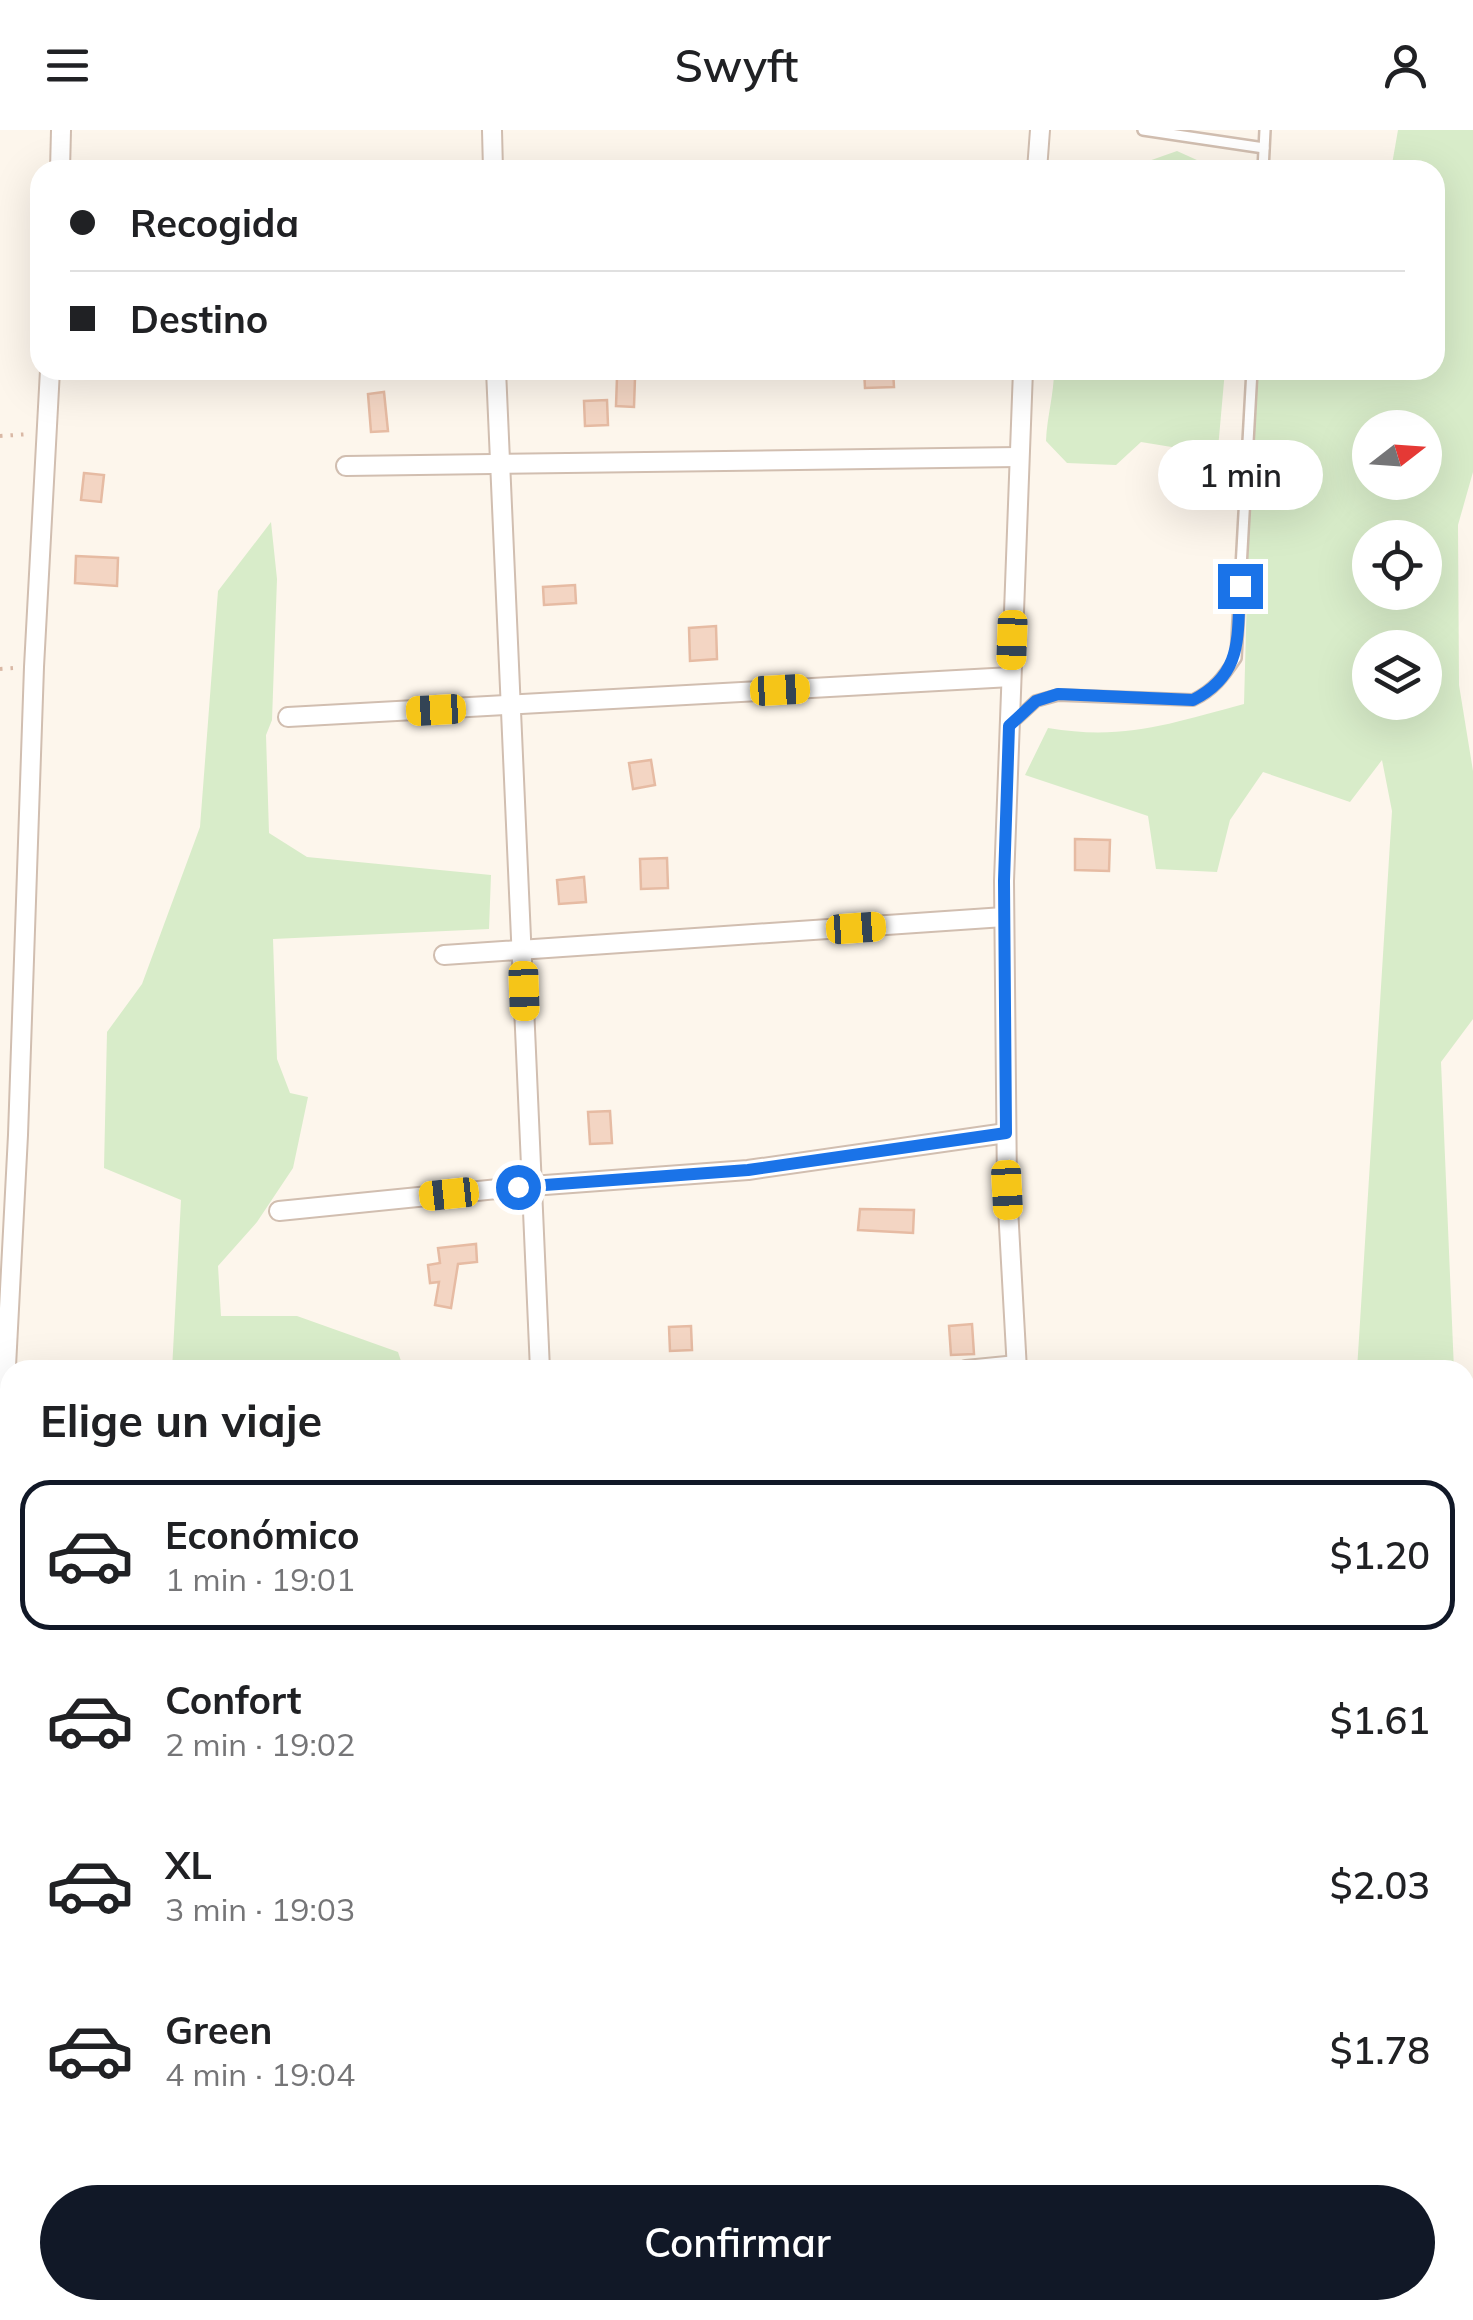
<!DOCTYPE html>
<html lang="es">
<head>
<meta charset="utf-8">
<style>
  body { margin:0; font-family:Mulish,sans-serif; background:#f6f6f6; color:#202124; height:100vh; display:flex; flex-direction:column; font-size:38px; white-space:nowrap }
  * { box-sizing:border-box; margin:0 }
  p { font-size:32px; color:#757577 }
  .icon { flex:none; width:55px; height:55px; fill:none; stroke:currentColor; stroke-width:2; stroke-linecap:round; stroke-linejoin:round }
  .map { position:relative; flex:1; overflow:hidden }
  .sheet { position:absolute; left:0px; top:1230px; width:1475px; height:960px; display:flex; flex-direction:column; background:#fff; border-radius:30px 30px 0 0; box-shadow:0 10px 40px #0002 }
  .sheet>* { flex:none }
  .top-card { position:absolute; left:30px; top:30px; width:1415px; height:220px; border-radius:30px; box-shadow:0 10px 40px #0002; display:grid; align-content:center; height:220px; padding:0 40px; background:#fff }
  .needle { width:65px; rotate:73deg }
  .controls { position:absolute; left:1352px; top:280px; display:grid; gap:20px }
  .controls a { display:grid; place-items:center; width:90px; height:90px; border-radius:50%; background:#fff; box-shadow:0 10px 40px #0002; font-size:50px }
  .end { position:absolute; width:45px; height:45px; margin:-22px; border:12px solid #1a73e8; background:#fff; box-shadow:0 0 0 5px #fff }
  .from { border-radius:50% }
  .bubble { position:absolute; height:70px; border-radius:35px; background:#fff; box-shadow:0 10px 40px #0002; font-size:32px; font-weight:600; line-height:70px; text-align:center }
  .car { position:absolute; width:30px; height:60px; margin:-30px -15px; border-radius:12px; box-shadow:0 0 8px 2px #0007; background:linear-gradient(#f5c518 24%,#345 0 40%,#f5c518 0 76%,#345 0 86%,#f5c518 0) }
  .top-card b { display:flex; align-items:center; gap:35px; height:95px; font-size:38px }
  .top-card b+b { border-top:2px solid #e0e0e0 }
  .top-card i { width:25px; height:25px; background:#202124 }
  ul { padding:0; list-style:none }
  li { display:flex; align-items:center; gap:30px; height:150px; margin:0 20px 15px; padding:0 20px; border:5px solid transparent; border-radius:30px }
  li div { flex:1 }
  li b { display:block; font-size:38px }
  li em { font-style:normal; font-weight:600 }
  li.on { border-color:#111827 }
  li>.icon { width:90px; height:90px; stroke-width:1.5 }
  h2 { padding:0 40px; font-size:45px; line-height:120px }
  .cta { display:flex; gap:20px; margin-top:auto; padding:20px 40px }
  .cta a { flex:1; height:115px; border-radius:60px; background:#111827; color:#fff; font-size:40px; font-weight:600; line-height:115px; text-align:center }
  header { display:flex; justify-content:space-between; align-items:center; height:130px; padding:0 40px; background:#fff; font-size:45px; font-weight:600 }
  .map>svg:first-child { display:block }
</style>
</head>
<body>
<header><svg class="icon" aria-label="menu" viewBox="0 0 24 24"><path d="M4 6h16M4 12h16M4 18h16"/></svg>Swyft<svg class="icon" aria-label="person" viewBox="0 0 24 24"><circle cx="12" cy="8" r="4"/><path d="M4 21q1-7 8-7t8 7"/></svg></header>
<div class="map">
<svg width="1473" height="2190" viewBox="0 0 1473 2190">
  <rect width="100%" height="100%" fill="#fdf6ec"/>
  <g fill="#d8ecc9" fill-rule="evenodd">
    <path d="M1398,0H1473V342L1458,395L1459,555L1473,641V889L1441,932L1454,1240H1357L1392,681L1382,630L1350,672L1263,642L1230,690L1217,742L1156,739L1148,686L1025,645L1048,598C1124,611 1172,593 1244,574L1253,240H1435V40H1391ZM1370,298H1425V352H1370ZM1370,408H1425V462H1370ZM1370,518H1425V572H1370Z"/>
    <polygon points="1177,21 1219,40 1065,40 1077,32 1143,33"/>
    <path d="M1054,240H1225L1217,330L1190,320L1141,312L1116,335L1067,333L1046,311C1047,286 1054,265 1054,240Z"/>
    <polygon points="271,392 277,449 272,590 266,605 269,703 307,727 491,745 489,799 273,809 277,929 290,963 308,967 293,1038 257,1092 218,1136 221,1186 297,1186 398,1222 404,1240 172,1240 181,1070 104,1038 107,902 142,854 200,697 218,461"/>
  </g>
  <g fill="#f3d5c3" stroke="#e6bba3" stroke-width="2.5">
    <polygon points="864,240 893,240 894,257 865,258"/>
    <polygon points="617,247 635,248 634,277 616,276"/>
    <polygon points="384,262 388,301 371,302 368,264"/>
    <polygon points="607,270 608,295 585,296 584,271"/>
    <polygon points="84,343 104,345 101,372 81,370"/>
    <polygon points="76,426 118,428 117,456 75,453"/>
    <polygon points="575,455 576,473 544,475 543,457"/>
    <polygon points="716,496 717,529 690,531 689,498"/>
    <polygon points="651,630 655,655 633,659 629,633"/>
    <polygon points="1075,709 1110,710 1109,741 1075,740"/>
    <polygon points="667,728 668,758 641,759 640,729"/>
    <polygon points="584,747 586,772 559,774 557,750"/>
    <polygon points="610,981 612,1013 590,1014 588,982"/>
    <polygon points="860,1079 914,1080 913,1103 858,1100"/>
    <polygon points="476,1114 477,1132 458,1134 451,1178 435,1175 439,1152 430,1153 428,1135 440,1133 438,1118"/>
    <polygon points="972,1194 974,1224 951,1225 949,1196"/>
    <polygon points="691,1196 692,1220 670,1221 669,1197"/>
  </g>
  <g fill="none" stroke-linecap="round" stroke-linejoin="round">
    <defs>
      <g id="lane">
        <polyline points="1143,0 1264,18"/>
        <polyline points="1263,40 1265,0"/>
        <path d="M1011,594L1036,571L1058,565L1193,570C1214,560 1223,547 1236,528L1252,240"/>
        <polyline points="1465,1982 1473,2003"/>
      </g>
      <g id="street">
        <polyline points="492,0 493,40"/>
        <polyline points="60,40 61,0"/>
        <polyline points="1037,40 1040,0"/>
        <polyline points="496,240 540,1240"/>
        <polyline points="346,336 1018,327"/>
        <polyline points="288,587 1011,547"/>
        <polyline points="444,825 1004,787"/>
        <polyline points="279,1081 518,1057 748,1040 1006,1003"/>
        <polyline points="966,1240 1017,1235"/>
        <polyline points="1017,1240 1007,1060 1004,751 1023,240"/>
        <polyline points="0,1352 18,1005 34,537 50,240"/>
        <polyline points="1465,1460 1473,1460"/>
        <polyline points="0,1738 10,1739"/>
        <polyline points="1465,2001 1473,2001"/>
        <polyline points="678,2180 682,2190"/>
        <polyline points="983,2180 987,2190"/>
        <polyline points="1323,2180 1327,2190"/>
      </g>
    </defs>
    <use href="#lane" stroke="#d1beb0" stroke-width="14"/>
    <use href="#street" stroke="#d1beb0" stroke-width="22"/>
    <g stroke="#d9b8a5" stroke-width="4" stroke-dasharray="2.5 8" stroke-linecap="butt">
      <polyline points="0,306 30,304"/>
      <polyline points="0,539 14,538"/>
      <polyline points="2,1757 10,1778"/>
      <polyline points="0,2130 10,2156"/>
      <polyline points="19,2180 23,2190"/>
      <polyline points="167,2180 171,2190"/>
    </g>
    <use href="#lane" stroke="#fff" stroke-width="9"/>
    <use href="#street" stroke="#fff" stroke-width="18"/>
  </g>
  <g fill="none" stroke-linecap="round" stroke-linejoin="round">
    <path stroke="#1a73e8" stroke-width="12" d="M518,1057L748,1040L1006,1003L1004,751L1009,596L1036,571L1058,564L1193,570C1244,544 1237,506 1240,456"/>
  </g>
</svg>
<div class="controls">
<a><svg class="needle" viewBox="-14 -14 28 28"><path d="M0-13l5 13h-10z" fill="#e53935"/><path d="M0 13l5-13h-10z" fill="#757577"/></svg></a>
<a><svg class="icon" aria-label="locate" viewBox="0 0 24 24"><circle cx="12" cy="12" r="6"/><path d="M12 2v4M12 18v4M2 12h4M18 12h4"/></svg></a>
<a><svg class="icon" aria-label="layers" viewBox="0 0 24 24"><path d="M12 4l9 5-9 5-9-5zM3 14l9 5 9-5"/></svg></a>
</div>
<i class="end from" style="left:518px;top:1057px"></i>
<i class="end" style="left:1240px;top:456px"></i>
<div class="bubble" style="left:1158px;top:310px;width:165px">1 min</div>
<i class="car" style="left:1012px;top:510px;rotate:182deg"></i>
<i class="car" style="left:780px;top:560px;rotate:87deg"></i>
<i class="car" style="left:436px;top:580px;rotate:267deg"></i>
<i class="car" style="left:856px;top:798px;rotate:86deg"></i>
<i class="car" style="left:524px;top:861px;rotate:178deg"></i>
<i class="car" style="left:1007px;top:1060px;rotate:177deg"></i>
<i class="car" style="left:449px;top:1064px;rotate:264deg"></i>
<div class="top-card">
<b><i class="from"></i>Recogida</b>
<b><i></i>Destino</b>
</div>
<section class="sheet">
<h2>Elige un viaje</h2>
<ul>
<li class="on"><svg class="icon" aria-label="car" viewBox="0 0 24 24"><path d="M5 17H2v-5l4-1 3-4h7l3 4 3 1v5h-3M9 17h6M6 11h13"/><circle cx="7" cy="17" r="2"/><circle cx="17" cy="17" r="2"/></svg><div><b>Económico</b><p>1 min · 19:01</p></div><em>$1.20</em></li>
<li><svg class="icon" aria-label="car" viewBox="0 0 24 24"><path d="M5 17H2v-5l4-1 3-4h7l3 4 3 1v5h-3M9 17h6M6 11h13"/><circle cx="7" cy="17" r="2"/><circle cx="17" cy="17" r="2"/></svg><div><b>Confort</b><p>2 min · 19:02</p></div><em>$1.61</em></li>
<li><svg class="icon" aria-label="car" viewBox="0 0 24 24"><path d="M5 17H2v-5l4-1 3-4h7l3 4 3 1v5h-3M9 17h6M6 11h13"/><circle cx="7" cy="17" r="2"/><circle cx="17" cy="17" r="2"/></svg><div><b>XL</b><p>3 min · 19:03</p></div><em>$2.03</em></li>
<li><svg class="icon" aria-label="car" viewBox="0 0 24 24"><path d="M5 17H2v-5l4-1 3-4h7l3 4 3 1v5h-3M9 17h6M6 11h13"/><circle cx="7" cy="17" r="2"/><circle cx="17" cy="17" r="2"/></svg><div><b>Green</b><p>4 min · 19:04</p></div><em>$1.78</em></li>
</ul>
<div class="cta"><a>Confirmar</a></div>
</section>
</div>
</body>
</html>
